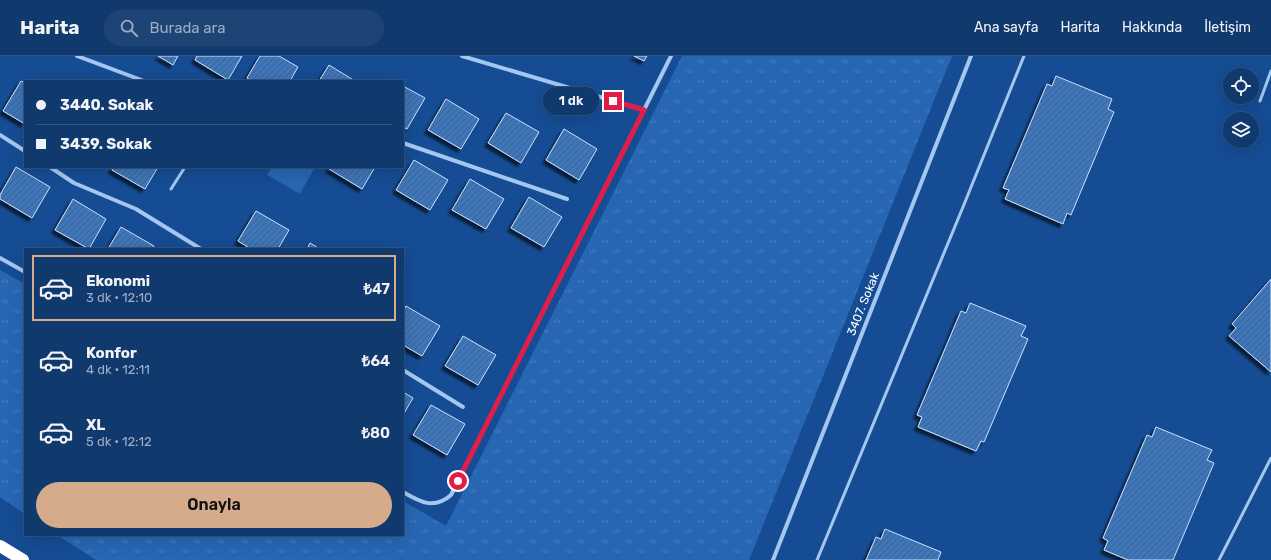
<!DOCTYPE html>
<html lang="tr">
<head>
<meta charset="utf-8">
<style>
  body { margin:0; font-family:Rubik,sans-serif; background:#1e4476; color:#f1f3f6; height:100vh; display:flex; flex-direction:column; font-size:15px; white-space:nowrap }
  * { box-sizing:border-box; margin:0 }
  p { font-size:13px; color:#9cacc2 }
  .icon { flex:none; width:22px; height:22px; fill:none; stroke:currentColor; stroke-width:2; stroke-linecap:round; stroke-linejoin:round }
  .map { position:relative; flex:1; overflow:hidden }
  .drawer { position:absolute; left:24px; top:192px; width:380px; height:288px; display:flex; flex-direction:column; background:#10396e; border-radius:0px; box-shadow:0 4px 16px #0002,0 0 0 1px #305381 }
  .drawer>* { flex:none }
  .banner { position:absolute; left:24px; top:24px; width:380px; height:88px; border-radius:0px; box-shadow:0 4px 16px #0002,0 0 0 1px #305381; display:grid; align-content:center; height:88px; padding:0 12px; background:#10396e }
  .fabs { position:absolute; left:1223px; top:12px; display:grid; gap:8px }
  .fabs a { display:grid; place-items:center; width:36px; height:36px; border-radius:50%; background:#10396e; box-shadow:0 4px 16px #0002,0 0 0 1px #305381; font-size:20px }
  .end { position:absolute; width:18px; height:18px; margin:-9px; border:5px solid #e11d48; background:#fff; box-shadow:0 0 0 2px #fff }
  .from { border-radius:50% }
  .bubble { position:absolute; height:28px; border-radius:14px; background:#10396e; box-shadow:0 4px 16px #0002,0 0 0 1px #305381; font-size:13px; font-weight:600; line-height:28px; text-align:center }
  .banner b { display:flex; align-items:center; gap:14px; height:38px; font-size:15px }
  .banner b+b { border-top:1px solid #305381 }
  .banner i { width:10px; height:10px; background:#f1f3f6 }
  ul { padding:7px 0 0; list-style:none }
  li { display:flex; align-items:center; gap:12px; height:66px; margin:0 8px 6px; padding:0 4px; border:2px solid transparent; border-radius:0px }
  li div { flex:1 }
  li b { display:block; font-size:15px }
  li em { font-style:normal; font-weight:600 }
  li.on { border-color:#d6ab8b }
  li>.icon { width:36px; height:36px; stroke-width:1.5 }
  .cta { display:flex; gap:8px; margin-top:auto; padding:8px 12px }
  .cta a { flex:1; height:46px; border-radius:24px; background:#d6ab8b; color:#111; font-size:16px; font-weight:600; line-height:46px; text-align:center }
  header { display:flex; align-items:center; gap:24px; box-sizing:border-box; height:56px; padding:0 20px; background:#10396e; border-bottom:1px solid #305381 }
  header strong { font-size:19px }
  nav { display:flex; gap:22px; margin-inline-start:auto; font-size:14px }
  .search { width:280px; height:36px; background:#1e4476; display:flex; align-items:center; gap:10px; box-sizing:border-box; padding:0 14px; border-radius:22px; color:#9cacc2; font-size:15px }
  .map>svg:first-child { display:block }
</style>
</head>
<body>
<header>
<strong>Harita</strong>
<div class="search"><svg class="icon" aria-label="search" viewBox="0 0 24 24"><circle cx="10" cy="10" r="6"/><path d="M15 15l6 6"/></svg>Burada ara</div>
<nav><a>Ana sayfa</a><a>Harita</a><a>Hakkında</a><a>İletişim</a></nav>
</header>
<div class="map">
<svg width="1271" height="504" viewBox="0 0 1271 504">
  <defs>
    <pattern id="grass-tufts" width="24" height="20" patternUnits="userSpaceOnUse"><rect width="24" height="20" fill="#2766b2"/><path d="M3 7l-1-3M5 7V3M7 7l1-3M15 17l-1-3M17 17v-4M19 17l1-3" fill="none" stroke="#477dbe"/></pattern>
    <pattern id="building-hatch" width="6" height="6" patternUnits="userSpaceOnUse"><rect width="6" height="6" fill="#3d76bb"/><path d="M-1 1l2-2M0 6l6-6M5 7l2-2" fill="none" stroke="#446184"/></pattern>
    <filter id="shadow"><feDropShadow dx="-3.5" dy="3.5" stdDeviation="1" flood-color="#0009"/></filter>
  </defs>
  <rect width="100%" height="100%" fill="#154c93"/>
  <g fill="url(#grass-tufts)">
    <polygon points="682,0 952,0 749,504 96,504 57,479 403,479 403,445 446,470"/>
    <polygon points="0,214 25,228 25,458 0,441"/>
  </g>
  <polygon fill="#2766b2" points="272,111 315,111 300,138 267,119"/>
  <g fill="url(#building-hatch)" stroke="#cbe1fc" filter="url(#shadow)">
    <polygon points="158,0 178,0 173,9"/>
    <polygon points="197,0 242,0 228,24 195,4"/>
    <polygon points="260,0 279,0 298,11 290,25 252,25 247,22"/>
    <polygon points="634,0 647,0 644,5"/>
    <polygon points="329,9 355,25 319,25"/>
    <polygon points="1056,20 1112,43 1108,53 1114,56 1071,159 1067,157 1063,168 1005,143 1009,134 1003,132 1047,28 1052,30"/>
    <polygon points="21,25 25,27 25,68 3,55"/>
    <polygon points="403,30 425,42 407,73 403,71"/>
    <polygon points="446,43 479,63 461,93 428,74"/>
    <polygon points="506,57 539,76 521,107 488,87"/>
    <polygon points="564,73 597,93 579,124 546,104"/>
    <polygon points="414,104 448,124 430,154 396,134"/>
    <polygon points="16,111 50,131 32,162 0,143 0,139"/>
    <polygon points="113,111 158,111 145,133 112,114"/>
    <polygon points="330,111 375,111 362,133 329,113"/>
    <polygon points="470,123 504,143 486,173 452,154"/>
    <polygon points="529,141 562,161 544,191 511,172"/>
    <polygon points="73,143 106,163 89,193 55,174"/>
    <polygon points="256,155 289,174 278,193 251,193 238,185"/>
    <polygon points="121,171 154,190 153,193 108,193"/>
    <polygon points="310,187 320,193 307,193"/>
    <polygon points="1271,223 1271,316 1229,280 1236,272 1232,268"/>
    <polygon points="970,247 1026,270 1021,280 1028,283 984,386 981,385 976,395 918,371 922,361 917,359 961,255 966,257"/>
    <polygon points="406,250 440,270 422,300 403,289 403,256"/>
    <polygon points="463,280 496,299 478,329 445,310"/>
    <polygon points="403,336 413,342 403,359"/>
    <polygon points="431,349 465,368 447,399 413,379"/>
    <polygon points="1156,371 1212,394 1207,404 1214,407 1173,504 1128,504 1104,494 1108,485 1103,482 1147,379 1152,381"/>
    <polygon points="885,473 941,496 938,504 866,504 876,481 881,483"/>
  </g>
  <g fill="none" stroke-linecap="round" stroke-linejoin="round">
    <g stroke="#a4c7f1" stroke-width="3">
      <polyline points="1260,45 1271,15"/>
      <polyline points="171,133 185,111"/>
      <polyline points="817,504 963,151 1024,0"/>
      <polyline points="1219,504 1271,402"/>
    </g>
    <g stroke="#a4c7f1" stroke-width="4">
      <polyline points="77,0 144,25"/>
      <polyline points="462,0 644,54"/>
      <polyline points="0,79 25,95"/>
      <polyline points="403,87 567,143"/>
      <polyline points="50,111 74,127 136,153 201,193"/>
      <polyline points="0,202 25,216"/>
      <polyline points="403,314 463,351"/>
      <path d="M403,436C420,446 434,454 451,439L671,0"/>
      <polyline points="773,504 971,0"/>
    </g>
    <polyline stroke="#fff" stroke-width="12" points="0,490 23,504"/>
  </g>
  <g fill="none" stroke-linecap="round" stroke-linejoin="round">
    <polyline stroke="#e11d48" stroke-width="5" points="458,425 644,54 613,45"/>
  </g>
  <g text-anchor="middle" stroke-width="3" stroke-linejoin="round" paint-order="stroke">
    <g font-size="12" fill="#fff" stroke="#154c93">
      <text transform="translate(863 248) rotate(-68)" y="4">3407. Sokak</text>
    </g>
  </g>
</svg>
<div class="fabs">
<a><svg class="icon" aria-label="locate" viewBox="0 0 24 24"><circle cx="12" cy="12" r="6"/><path d="M12 2v4M12 18v4M2 12h4M18 12h4"/></svg></a>
<a><svg class="icon" aria-label="layers" viewBox="0 0 24 24"><path d="M12 4l9 5-9 5-9-5zM3 14l9 5 9-5"/></svg></a>
</div>
<i class="end from" style="left:458px;top:425px"></i>
<i class="end" style="left:613px;top:45px"></i>
<div class="bubble" style="left:543px;top:31px;width:56px">1 dk</div>
<div class="banner">
<b><i class="from"></i>3440. Sokak</b>
<b><i></i>3439. Sokak</b>
</div>
<section class="drawer">
<ul>
<li class="on"><svg class="icon" aria-label="car" viewBox="0 0 24 24"><path d="M5 17H2v-5l4-1 3-4h7l3 4 3 1v5h-3M9 17h6M6 11h13"/><circle cx="7" cy="17" r="2"/><circle cx="17" cy="17" r="2"/></svg><div><b>Ekonomi</b><p>3 dk · 12:10</p></div><em>₺47</em></li>
<li><svg class="icon" aria-label="car" viewBox="0 0 24 24"><path d="M5 17H2v-5l4-1 3-4h7l3 4 3 1v5h-3M9 17h6M6 11h13"/><circle cx="7" cy="17" r="2"/><circle cx="17" cy="17" r="2"/></svg><div><b>Konfor</b><p>4 dk · 12:11</p></div><em>₺64</em></li>
<li><svg class="icon" aria-label="car" viewBox="0 0 24 24"><path d="M5 17H2v-5l4-1 3-4h7l3 4 3 1v5h-3M9 17h6M6 11h13"/><circle cx="7" cy="17" r="2"/><circle cx="17" cy="17" r="2"/></svg><div><b>XL</b><p>5 dk · 12:12</p></div><em>₺80</em></li>
</ul>
<div class="cta"><a>Onayla</a></div>
</section>
</div>
</body>
</html>
